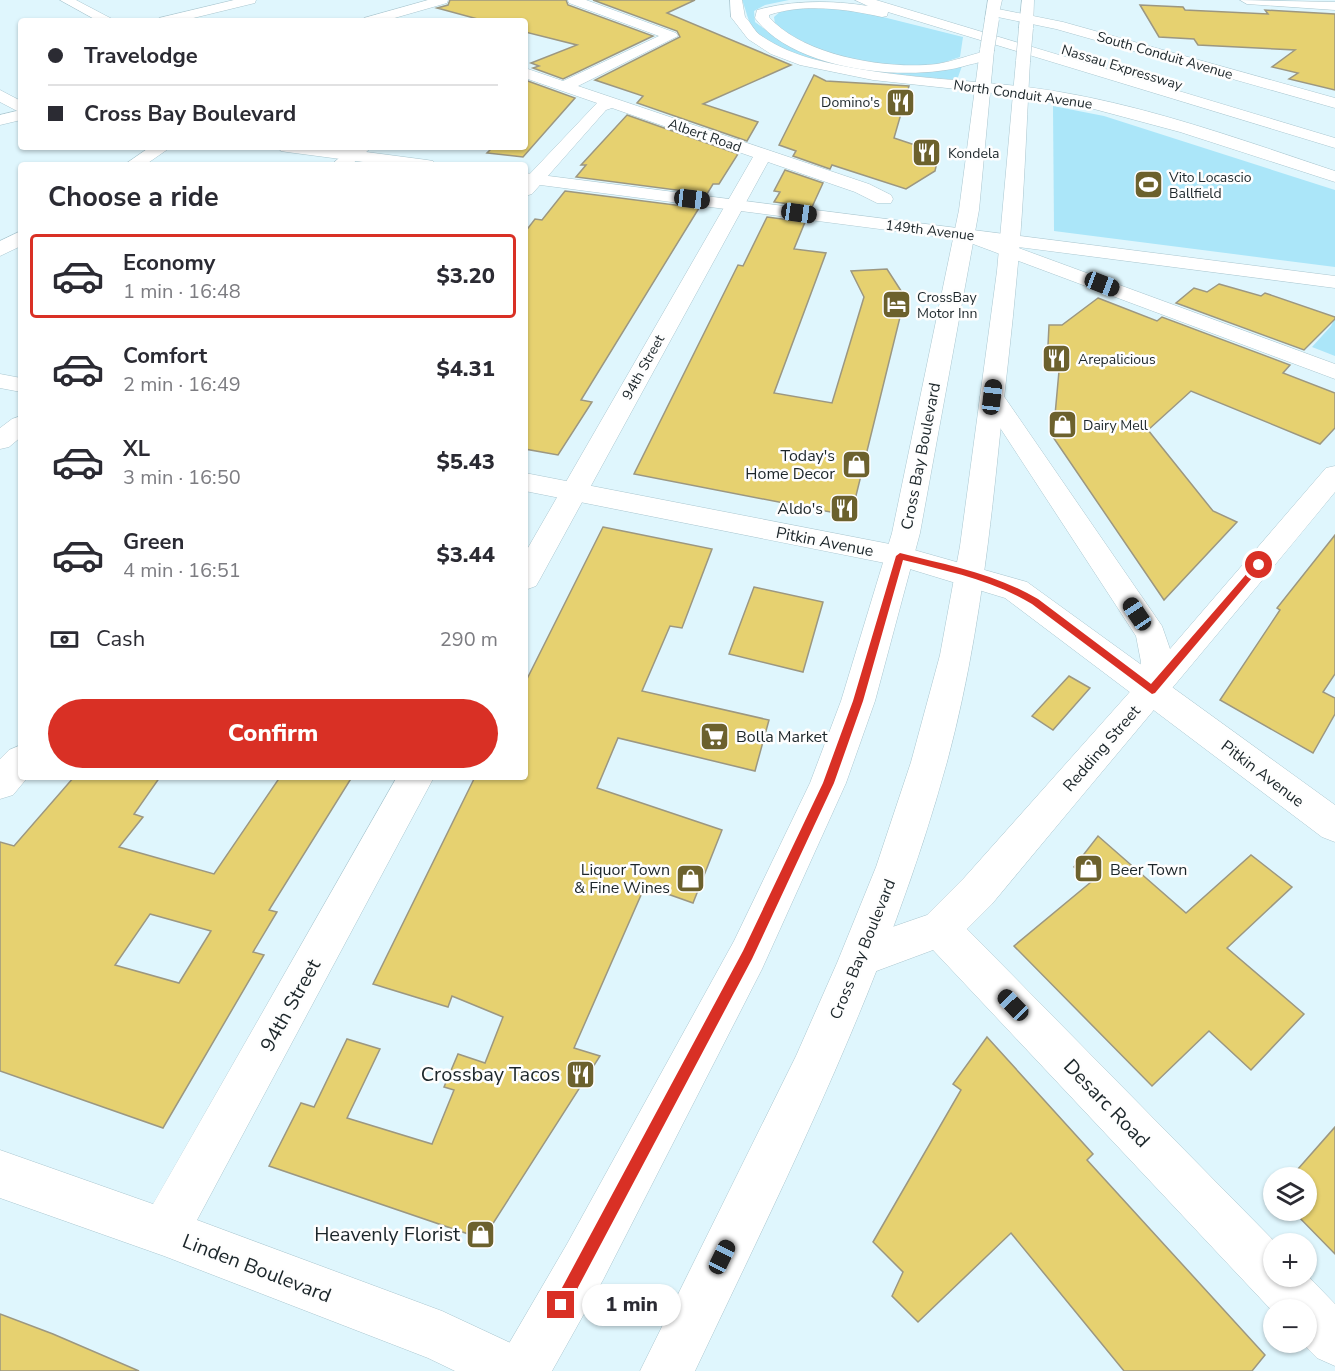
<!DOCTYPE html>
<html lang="en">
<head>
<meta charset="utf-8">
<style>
  body { margin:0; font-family:"Nunito Sans",sans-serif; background:#f2f2f3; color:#2b2b33; height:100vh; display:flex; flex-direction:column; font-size:22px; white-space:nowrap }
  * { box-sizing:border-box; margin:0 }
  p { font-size:20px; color:#7c7c81 }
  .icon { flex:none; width:33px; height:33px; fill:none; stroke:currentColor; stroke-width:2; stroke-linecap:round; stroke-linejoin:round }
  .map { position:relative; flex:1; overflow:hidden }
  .side { position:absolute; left:18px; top:162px; width:510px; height:618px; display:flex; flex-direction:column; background:#fff; border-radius:6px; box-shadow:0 2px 4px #0004 }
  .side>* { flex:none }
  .guide { position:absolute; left:18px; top:18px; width:510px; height:132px; border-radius:6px; box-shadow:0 2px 4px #0004; display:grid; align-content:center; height:132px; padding:0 30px; background:#fff }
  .buttons { position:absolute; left:1263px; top:1167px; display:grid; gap:12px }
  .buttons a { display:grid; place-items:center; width:54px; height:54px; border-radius:50%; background:#fff; box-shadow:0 2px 4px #0004; font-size:30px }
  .end { position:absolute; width:27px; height:27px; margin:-14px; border:8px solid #d93025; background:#fff; box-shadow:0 0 0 3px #fff }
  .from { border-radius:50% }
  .bubble { position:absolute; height:42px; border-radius:21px; background:#fff; box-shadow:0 2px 4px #0004; font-size:20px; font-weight:800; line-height:42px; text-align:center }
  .car { position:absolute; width:18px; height:36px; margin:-18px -9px; border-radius:8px; box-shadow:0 0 4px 2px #0007; background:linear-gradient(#222 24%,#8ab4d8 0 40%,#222 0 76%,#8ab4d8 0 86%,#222 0) }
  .guide b { display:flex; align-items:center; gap:21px; height:57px; font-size:22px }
  .guide b+b { border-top:2px solid #e1e1e2 }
  .guide i { width:15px; height:15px; background:#2b2b33 }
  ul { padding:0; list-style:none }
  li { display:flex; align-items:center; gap:18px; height:84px; margin:0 12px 9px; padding:0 18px; border:3px solid transparent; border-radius:6px }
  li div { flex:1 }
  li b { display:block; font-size:22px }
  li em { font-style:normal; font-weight:800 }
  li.selected { border-color:#d93025 }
  li>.icon { width:54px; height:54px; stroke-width:1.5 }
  h2 { padding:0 30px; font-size:27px; line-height:72px }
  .pay { display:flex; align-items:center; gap:15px; height:66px; padding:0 30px; font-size:22px }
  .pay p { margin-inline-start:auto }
  .cta { display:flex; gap:12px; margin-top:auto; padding:12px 30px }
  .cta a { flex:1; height:69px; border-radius:36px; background:#d93025; color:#fff; font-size:24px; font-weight:800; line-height:69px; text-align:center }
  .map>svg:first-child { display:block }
</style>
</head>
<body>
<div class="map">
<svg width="1335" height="1371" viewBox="0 0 1335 1371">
  <rect width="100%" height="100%" fill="#dff6fd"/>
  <g fill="#abe6f9">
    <path d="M742,0H789L765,5L754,11L755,22L774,36L800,49L916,73L962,66L957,80C904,75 793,69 754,30C748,23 746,9 742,0Z"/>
    <path d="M806,5L851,9L963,37L960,57C951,60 942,63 933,65C883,74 815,55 775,24L774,17L782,10Z"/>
    <polygon points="1053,106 1104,116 1335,190 1335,267 1054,231"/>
    <polygon points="1335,318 1335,356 1312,347 1331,326"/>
  </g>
  <g fill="#e6d170" stroke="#9c9781" stroke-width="1.5" fill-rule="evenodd">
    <polygon points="450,0 566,0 568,5 653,36 563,79 533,68 539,66 531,63 577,45 525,32 525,21 485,21 437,8 448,5"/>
    <polygon points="593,0 695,0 667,13 791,65 703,104 758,122 747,141 637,103 643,96 595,80 680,37 677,31"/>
    <polygon points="1140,5 1183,7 1185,10 1268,14 1265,10 1335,14 1335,90 1289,79 1298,73 1272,67 1295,50 1198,45 1194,39 1159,37"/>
    <polygon points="814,75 826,81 909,86 894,138 939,153 935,171 906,189 832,165 830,169 793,156 796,151 779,145"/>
    <polygon points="525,80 575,98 523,157 487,153 493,147 525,147"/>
    <polygon points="627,115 738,154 719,184 713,184 707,194 576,177 586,165 581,165"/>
    <polygon points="785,170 823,183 812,207 774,202 780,192 774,191"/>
    <polygon points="565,191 699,208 581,400 592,402 558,455 525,449 525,232 535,219 542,220"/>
    <polygon points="767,217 805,222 794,249 826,253 774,393 832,403 864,297 851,271 887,269 905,297 851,516 634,474 738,265 743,266"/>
    <polygon points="1219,284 1261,296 1265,293 1335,317 1335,319 1304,350 1176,303 1194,288 1207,292"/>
    <polygon points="1098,298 1157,321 1162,317 1290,365 1283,373 1335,393 1335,428 1320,444 1191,391 1148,430 1213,511 1237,522 1164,600 1053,437 1059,371 1047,366 1049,325 1062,325"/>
    <polygon points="603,527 712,549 682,628 670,626 642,691 769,720 755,771 618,738 597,788 722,830 693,903 645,886 574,1048 600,1056 483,1239 269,1166 301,1103 314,1107 347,1039 380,1049 347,1118 432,1144 454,1090 444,1087 458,1054 485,1063 503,1017 452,996 448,1007 373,984 475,777 525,777 525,683"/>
    <polygon points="1335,535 1335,674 1323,692 1335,698 1335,714 1313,753 1220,700 1280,610 1277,608"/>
    <polygon points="754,587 823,602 803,672 729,654"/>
    <polygon points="1069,676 1090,688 1053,730 1032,716"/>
    <path d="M74,777H160L134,814L143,817L119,847L214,874L280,777H352L269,910L277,912L253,952L264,955L163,1128L0,1071V842L14,846ZM150,914L211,931L179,983L115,965Z"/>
    <polygon points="1098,836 1186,913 1251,855 1292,887 1227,948 1304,1014 1251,1070 1209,1031 1152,1086 1014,946 1091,882 1074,867"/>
    <polygon points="987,1037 1093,1154 1087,1160 1265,1355 1252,1371 1124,1371 1011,1233 918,1322 892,1296 903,1272 873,1242 961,1090 953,1084"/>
    <polygon points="1335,1127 1335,1254 1292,1210 1306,1210 1306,1178 1290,1178"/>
    <polygon points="0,1314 53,1334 139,1371 0,1371"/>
  </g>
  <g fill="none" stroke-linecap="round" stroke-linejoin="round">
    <defs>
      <g id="street">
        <polygon points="60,0 76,0 116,21 98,21"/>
        <polygon points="234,0 256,0 255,3 181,21 157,21 159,18"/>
        <polygon points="428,0 448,0 447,3 384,21 362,21 364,18"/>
        <polygon points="568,0 586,0 676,33 678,36 578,86 869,184 891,195 893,199 891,203 877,203 855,192 768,162 540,579 536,586 525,590 525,553 753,157 612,108 606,110 532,194 525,196 525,179 597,103 525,78 525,68 563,81 659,36 569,3"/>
        <polygon points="1240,0 1335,2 1335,10 1247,4"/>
        <polygon points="0,90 21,101 21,113 0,102"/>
        <polygon points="150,147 171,147 145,165 124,165"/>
        <polygon points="352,147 372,147 351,165 331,165"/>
        <polygon points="964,228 1335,364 1335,379 957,238 954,234 957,230"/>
        <polygon points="21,231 21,246 0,256 0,241"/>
        <path d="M992,390L1001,392L1162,626L1170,649L1326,468L1335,466V492C1222,630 1106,766 992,904L967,929L1277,1244H1274V1276H1306V1274L1335,1304V1366L1317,1358L1301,1342H1306V1310H1274V1313L933,950L863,976L849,970L843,956L849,942L927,915L964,878L1136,685L1141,662L1136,636L980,397L983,392Z"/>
        <polygon points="21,416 21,437 9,447 0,449 0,428 12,419"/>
        <polygon points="21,745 21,777 28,777 13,795 0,799 0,759 9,750"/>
        <polygon points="397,777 434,777 197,1220 442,1311 530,1352 538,1371 455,1371 428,1358 164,1256 0,1198 0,1150 153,1204"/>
      </g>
      <g id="secondary">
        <polygon points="993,8 1063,22 1335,98 1335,108 1056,29 988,15 986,12"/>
        <path d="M738,13C748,15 752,29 760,35C776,46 794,54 813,59C894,81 979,78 1060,92C1154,108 1245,141 1335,171V182L1180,132L1079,105L1012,95L873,80L800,65L771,54L748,39L731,17Z"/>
        <polygon points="21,110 21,120 0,125 0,115"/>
        <polygon points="278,147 328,147 427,160 433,161 436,165 386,165 287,152 281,151"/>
        <polygon points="525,173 1335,276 1335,288 525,183"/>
        <polygon points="0,374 21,378 21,392 0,388"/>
        <polygon points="525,473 900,546 1027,582 1335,805 1335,842 1322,837 1005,598 900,566 525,491"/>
      </g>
      <g id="primary">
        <polygon points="988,0 1002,0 997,22 987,22 985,19"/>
        <polygon points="1022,0 1034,0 1033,28 1026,32 1019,28"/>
        <polygon points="987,46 994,50 979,210 920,533 875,701 846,783 762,969 603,1280 552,1371 496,1371 504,1352 567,1244 734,941 810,783 841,701 892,533 959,210 980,50"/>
        <path d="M1023,57L1030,61C1026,132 1024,203 1017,274C1012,331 1005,387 999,444C988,552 975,658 947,762C889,974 789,1173 695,1371H640L796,1056L837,963L876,867L911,762L940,655L960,546L997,271L1016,61Z"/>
      </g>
      <g id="highway">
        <polygon points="730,0 742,0 745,17 743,20 738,21 731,17"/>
        <path d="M855,0H876L1335,138V148L888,12L887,16L882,17C847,9 804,3 769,15V17C803,56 888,70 937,64C954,61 970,55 986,51L993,55C988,61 976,63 968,65C910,83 794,71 755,18L757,10C793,0 831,0 868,6Z"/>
      </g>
    </defs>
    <use href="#street" stroke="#abc7d0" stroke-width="1"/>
    <use href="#secondary" stroke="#abc7d0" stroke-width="1"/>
    <use href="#primary" stroke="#abc7d0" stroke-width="1"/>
    <use href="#highway" stroke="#abc7d0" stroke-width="1"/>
    <use href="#street" fill="#fff" fill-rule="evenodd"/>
    <use href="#secondary" fill="#fff" fill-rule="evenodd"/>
    <use href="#primary" fill="#fff" fill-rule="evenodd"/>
    <use href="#highway" fill="#fff" fill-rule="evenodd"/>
    <defs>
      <g id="primary-bridge">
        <polyline points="987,50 992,19"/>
        <polyline points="1023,61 1026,28"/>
      </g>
    </defs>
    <use href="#primary-bridge" stroke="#abc7d0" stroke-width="15" stroke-linecap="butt"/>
    <use href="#primary-bridge" stroke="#fff" stroke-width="14"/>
  </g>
  <path fill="#d93025" d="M900,553C947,565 996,574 1038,599L1151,684L1256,563L1263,565L1155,693L1152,694L1032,604C993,580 947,571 903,560L863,701L834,783L752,959L566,1310L561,1312L556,1310L553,1305L556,1299L743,951L823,783L853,701L896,556Z"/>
  <defs>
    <symbol id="restaurant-square" viewBox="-11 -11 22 22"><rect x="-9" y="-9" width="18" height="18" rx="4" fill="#6c612d" stroke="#fefefe"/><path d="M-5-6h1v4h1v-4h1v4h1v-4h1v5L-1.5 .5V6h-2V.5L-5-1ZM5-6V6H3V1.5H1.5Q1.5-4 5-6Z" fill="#fff"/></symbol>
    <symbol id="stadium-square" viewBox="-11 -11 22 22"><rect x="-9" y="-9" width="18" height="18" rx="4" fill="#6c612d" stroke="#fefefe"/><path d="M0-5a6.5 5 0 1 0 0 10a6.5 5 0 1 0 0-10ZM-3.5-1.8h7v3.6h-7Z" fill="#fff"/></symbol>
    <symbol id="hotel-square" viewBox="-11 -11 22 22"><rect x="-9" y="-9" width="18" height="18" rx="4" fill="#6c612d" stroke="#fefefe"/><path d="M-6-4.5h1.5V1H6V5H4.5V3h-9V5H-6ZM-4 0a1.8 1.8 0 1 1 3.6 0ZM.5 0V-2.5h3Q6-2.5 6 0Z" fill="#fff"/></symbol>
    <symbol id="shop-square" viewBox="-11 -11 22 22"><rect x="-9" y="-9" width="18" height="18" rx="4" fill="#6c612d" stroke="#fefefe"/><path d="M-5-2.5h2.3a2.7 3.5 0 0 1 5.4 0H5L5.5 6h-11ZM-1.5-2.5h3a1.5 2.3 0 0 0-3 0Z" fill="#fff"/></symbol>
    <symbol id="supermarket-square" viewBox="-11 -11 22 22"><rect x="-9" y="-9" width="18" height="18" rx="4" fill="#6c612d" stroke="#fefefe"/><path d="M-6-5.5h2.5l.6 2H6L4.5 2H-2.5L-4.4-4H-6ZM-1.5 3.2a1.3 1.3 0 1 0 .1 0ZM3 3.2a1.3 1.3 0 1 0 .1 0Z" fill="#fff"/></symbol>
  </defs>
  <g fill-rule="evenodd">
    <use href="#restaurant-square" x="884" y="86" width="33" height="33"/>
    <use href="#restaurant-square" x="910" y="136" width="33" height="33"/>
    <use href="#stadium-square" x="1132" y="168" width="33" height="33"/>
    <use href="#hotel-square" x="880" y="288" width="33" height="33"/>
    <use href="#restaurant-square" x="1040" y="342" width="33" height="33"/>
    <use href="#shop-square" x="1046" y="408" width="33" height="33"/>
    <use href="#shop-square" x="840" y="448" width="33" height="33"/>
    <use href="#restaurant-square" x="828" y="492" width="33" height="33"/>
    <use href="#supermarket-square" x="698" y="720" width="33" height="33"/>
    <use href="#shop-square" x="1072" y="852" width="33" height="33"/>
    <use href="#shop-square" x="674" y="862" width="33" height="33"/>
    <use href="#restaurant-square" x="564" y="1058" width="33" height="33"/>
    <use href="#shop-square" x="464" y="1218" width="33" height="33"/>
  </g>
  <g text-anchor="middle" stroke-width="5" stroke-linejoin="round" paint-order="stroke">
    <g font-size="14" fill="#1c262a" stroke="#fefefe">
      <text transform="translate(1165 55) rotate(16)" y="5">South Conduit Avenue</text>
      <text transform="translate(1122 67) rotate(17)" y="5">Nassau Expressway</text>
      <text transform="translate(1023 94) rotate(8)" y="5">North Conduit Avenue</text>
      <text transform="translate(705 135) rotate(19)" y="5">Albert Road</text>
      <text transform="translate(930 230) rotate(7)" y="5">149th Avenue</text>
      <text transform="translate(643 367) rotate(-61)" y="5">94th Street</text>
    </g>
    <g font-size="14" fill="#1c262a" stroke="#fefefe" text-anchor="start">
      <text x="880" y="107" text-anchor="end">Domino's</text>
      <text x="948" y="158">Kondela</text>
      <text x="1169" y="182">Vito Locascio<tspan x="1169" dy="16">Ballfield</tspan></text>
      <text x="917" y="302">CrossBay<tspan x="917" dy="16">Motor Inn</tspan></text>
      <text x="1078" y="364">Arepalicious</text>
      <text x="1083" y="430">Dairy Mell</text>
    </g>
    <g font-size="16" fill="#1c262a" stroke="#fefefe" text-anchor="end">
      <text x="835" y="461">Today's<tspan x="835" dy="18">Home Decor</tspan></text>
      <text x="823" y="514">Aldo's</text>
      <text x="736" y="742" text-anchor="start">Bolla Market</text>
      <text x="670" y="875">Liquor Town<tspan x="670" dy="18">&amp; Fine Wines</tspan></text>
      <text x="1110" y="875" text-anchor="start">Beer Town</text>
    </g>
    <g font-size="16" fill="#1c262a" stroke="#fefefe">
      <text transform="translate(920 456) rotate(-79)" y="6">Cross Bay Boulevard</text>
      <text transform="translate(825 541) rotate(11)" y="6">Pitkin Avenue</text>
      <text transform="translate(1101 748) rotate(-49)" y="6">Redding Street</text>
      <text transform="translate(1263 773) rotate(37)" y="6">Pitkin Avenue</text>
      <text transform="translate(862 949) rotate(-68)" y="6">Cross Bay Boulevard</text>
    </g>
    <g font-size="20" fill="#1c262a" stroke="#fefefe">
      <text transform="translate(290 1005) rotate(-61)" y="7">94th Street</text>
      <text transform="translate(1107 1103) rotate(46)" y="7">Desarc Road</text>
      <text transform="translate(257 1268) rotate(21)" y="7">Linden Boulevard</text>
    </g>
    <g font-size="20" fill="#1c262a" stroke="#fefefe" text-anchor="end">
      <text x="560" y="1081">Crossbay Tacos</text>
      <text x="460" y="1241">Heavenly Florist</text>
    </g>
  </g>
</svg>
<div class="buttons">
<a><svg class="icon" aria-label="layers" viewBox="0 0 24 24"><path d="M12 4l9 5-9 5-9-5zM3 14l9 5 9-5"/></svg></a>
<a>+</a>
<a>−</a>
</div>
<i class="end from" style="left:1259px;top:565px"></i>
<i class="end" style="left:561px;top:1305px"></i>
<div class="bubble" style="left:582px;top:1284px;width:99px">1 min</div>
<i class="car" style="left:692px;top:199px;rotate:97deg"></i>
<i class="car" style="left:799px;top:213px;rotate:98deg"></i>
<i class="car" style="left:1102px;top:284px;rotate:111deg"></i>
<i class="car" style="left:992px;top:397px;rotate:7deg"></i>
<i class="car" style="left:1137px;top:614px;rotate:326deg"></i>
<i class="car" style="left:1013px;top:1005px;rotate:316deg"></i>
<i class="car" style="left:722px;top:1257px;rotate:26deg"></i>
<div class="guide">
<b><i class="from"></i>Travelodge</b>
<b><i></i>Cross Bay Boulevard</b>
</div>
<section class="side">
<h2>Choose a ride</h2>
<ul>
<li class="selected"><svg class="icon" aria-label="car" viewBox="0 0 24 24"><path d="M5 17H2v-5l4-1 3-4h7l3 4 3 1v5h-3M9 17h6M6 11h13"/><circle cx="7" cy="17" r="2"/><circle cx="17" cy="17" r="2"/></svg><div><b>Economy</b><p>1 min · 16:48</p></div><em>$3.20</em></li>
<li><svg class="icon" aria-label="car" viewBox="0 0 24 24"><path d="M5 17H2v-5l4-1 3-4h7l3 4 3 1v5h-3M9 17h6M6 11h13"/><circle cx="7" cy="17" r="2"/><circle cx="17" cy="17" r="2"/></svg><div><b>Comfort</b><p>2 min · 16:49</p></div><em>$4.31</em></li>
<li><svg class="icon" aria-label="car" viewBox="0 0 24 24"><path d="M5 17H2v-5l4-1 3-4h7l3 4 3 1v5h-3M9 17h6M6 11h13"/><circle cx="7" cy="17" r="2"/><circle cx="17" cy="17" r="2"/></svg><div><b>XL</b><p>3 min · 16:50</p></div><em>$5.43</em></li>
<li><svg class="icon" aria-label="car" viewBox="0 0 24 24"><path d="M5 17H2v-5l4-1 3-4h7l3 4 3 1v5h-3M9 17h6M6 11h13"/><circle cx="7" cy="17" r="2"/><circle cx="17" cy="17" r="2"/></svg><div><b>Green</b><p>4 min · 16:51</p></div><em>$3.44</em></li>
</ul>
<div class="pay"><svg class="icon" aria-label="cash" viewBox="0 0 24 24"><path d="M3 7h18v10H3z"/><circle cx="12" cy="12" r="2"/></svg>Cash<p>290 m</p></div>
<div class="cta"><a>Confirm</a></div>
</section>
</div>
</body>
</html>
